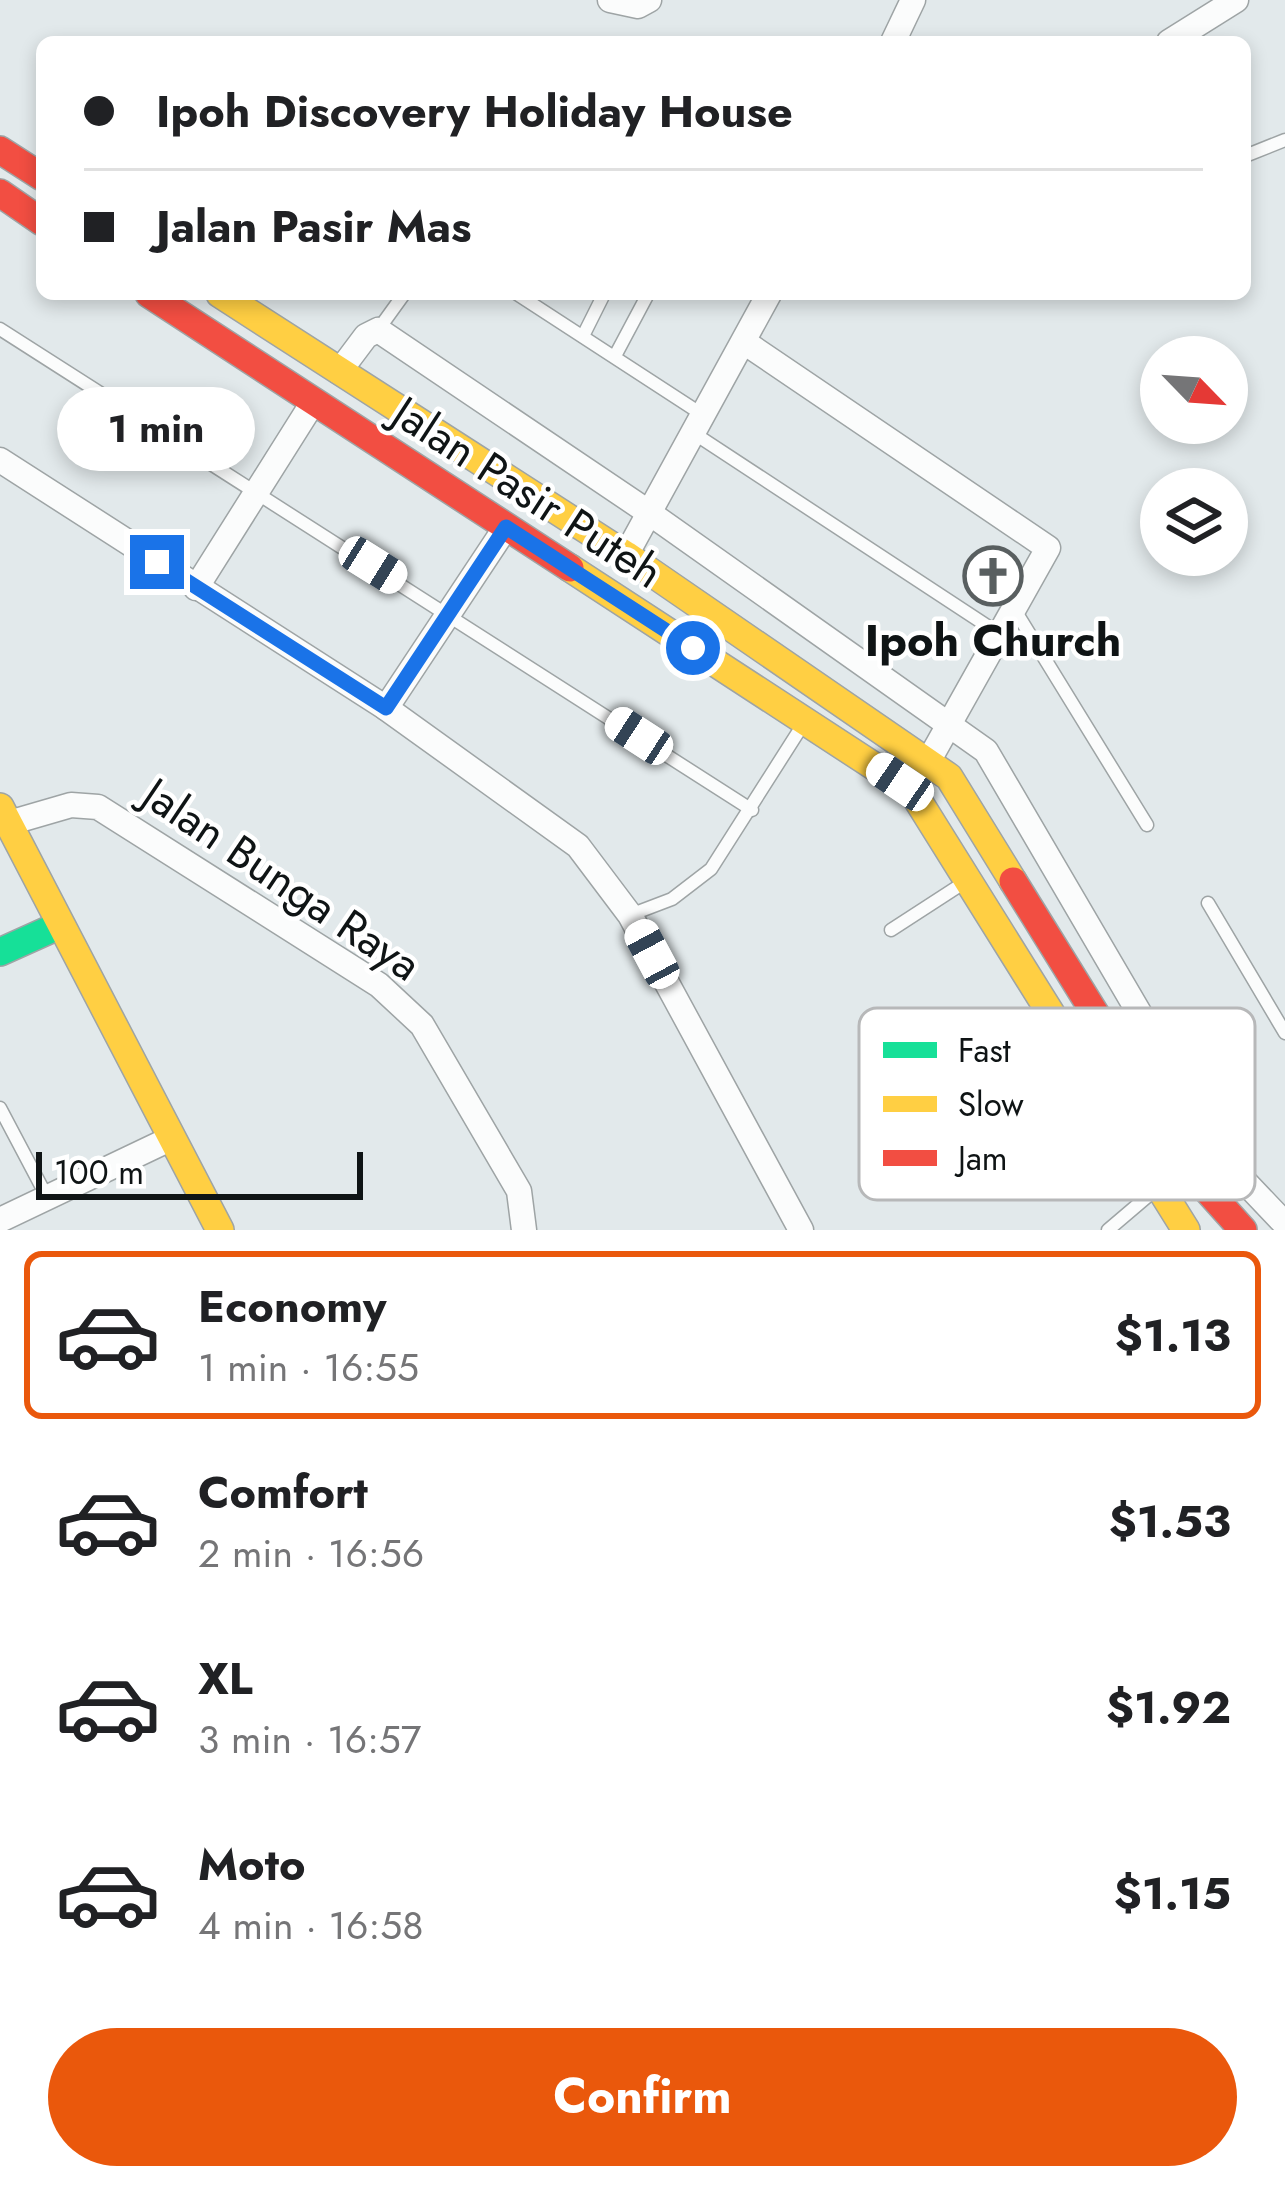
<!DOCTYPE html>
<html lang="en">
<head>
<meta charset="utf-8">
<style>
  body { margin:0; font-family:Jost,sans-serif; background:#f2f2f2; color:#202124; height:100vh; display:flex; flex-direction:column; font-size:45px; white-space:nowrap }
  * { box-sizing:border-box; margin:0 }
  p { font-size:39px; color:#757577 }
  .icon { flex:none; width:66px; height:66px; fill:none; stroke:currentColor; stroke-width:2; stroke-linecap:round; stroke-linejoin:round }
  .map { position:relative; height:1230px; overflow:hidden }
  .details { display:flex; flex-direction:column; background:#fff; flex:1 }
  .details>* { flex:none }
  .hud { position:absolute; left:36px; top:36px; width:1215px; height:264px; border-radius:18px; box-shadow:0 6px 18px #0003; display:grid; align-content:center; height:264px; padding:0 48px; background:#fff }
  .needle { width:78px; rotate:115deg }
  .fabs { position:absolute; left:1140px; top:336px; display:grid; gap:24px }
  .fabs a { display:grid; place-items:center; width:108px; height:108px; border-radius:50%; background:#fff; box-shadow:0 6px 18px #0003; font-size:60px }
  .scale { position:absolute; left:36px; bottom:30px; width:327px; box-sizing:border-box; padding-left:12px; border:6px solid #0f1415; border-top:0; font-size:33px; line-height:42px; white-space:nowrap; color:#0f1415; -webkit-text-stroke:9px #fff; paint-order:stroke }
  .end { position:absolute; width:54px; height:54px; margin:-27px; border:15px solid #1a73e8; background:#fff; box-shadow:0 0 0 6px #fff }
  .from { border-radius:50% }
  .bubble { position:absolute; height:84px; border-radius:42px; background:#fff; box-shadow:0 6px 18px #0003; font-size:39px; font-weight:700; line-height:84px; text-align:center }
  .car { position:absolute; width:36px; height:72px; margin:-36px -18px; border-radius:15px; box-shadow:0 0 9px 3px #0007; background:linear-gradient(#fff 24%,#345 0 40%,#fff 0 76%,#345 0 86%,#fff 0) }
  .hud b { display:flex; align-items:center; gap:42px; height:114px; font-size:45px }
  .hud b+b { border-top:3px solid #e0e0e0 }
  .hud i { width:30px; height:30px; background:#202124 }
  ul { padding:21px 0 0; list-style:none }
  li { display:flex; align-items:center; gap:36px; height:168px; margin:0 24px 18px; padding:0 24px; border:6px solid transparent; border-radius:18px }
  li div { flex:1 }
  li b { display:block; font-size:45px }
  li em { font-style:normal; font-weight:700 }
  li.selected { border-color:#ea580c }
  li>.icon { width:108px; height:108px; stroke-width:1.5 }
  .cta { display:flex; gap:24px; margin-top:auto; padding:24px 48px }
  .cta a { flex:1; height:138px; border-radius:72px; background:#ea580c; color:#fff; font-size:48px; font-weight:700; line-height:138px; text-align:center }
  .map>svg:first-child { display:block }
</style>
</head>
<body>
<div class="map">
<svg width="1285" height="1230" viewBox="0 0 1285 1230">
  <rect width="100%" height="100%" fill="#e2e9eb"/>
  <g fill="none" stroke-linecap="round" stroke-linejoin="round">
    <defs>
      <g id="lane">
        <polyline points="1245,156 1285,140"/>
        <polyline points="517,294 703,415"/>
        <polyline points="0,329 752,810"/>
        <polyline points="378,330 404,294"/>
        <polyline points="583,336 604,294"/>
        <polyline points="615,356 648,294"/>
        <polyline points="695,434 1001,635"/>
        <polyline points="1016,612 1147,825"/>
        <polyline points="1208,903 1285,1033"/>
        <polyline points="630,915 672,899 711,869 802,726"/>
        <polyline points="891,930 965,882"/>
        <polyline points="0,1108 47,1197"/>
        <polyline points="1108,1230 1155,1190"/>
      </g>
      <g id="street">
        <polyline points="610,0 638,6 649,0"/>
        <polyline points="893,42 913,0"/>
        <polyline points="1169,42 1236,0"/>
        <polyline points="744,342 1048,548 929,760"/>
        <polyline points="339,372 366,336 378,330 648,512 986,751 1227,1163 1285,1224"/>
        <polyline points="0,460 386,708 578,846 630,915 801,1230"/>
        <polyline points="626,555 769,294"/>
        <polyline points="196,588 312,404"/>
        <polyline points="386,708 506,527"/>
        <polyline points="9,823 71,805 98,807 379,985 422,1025 519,1191 524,1230"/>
        <polyline points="0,1220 172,1138"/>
      </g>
      <polyline id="fast" points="0,952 60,925"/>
      <g id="slow">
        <polyline points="220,294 626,555 949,777 1013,881"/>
        <polyline points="570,568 912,791 1186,1230"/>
        <polyline points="0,807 220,1230"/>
      </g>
      <g id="jam">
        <polyline points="0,150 42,177"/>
        <polyline points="0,193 42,222"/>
        <polyline points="149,294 570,568"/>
        <polyline points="1013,881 1199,1181 1243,1230"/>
      </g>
    </defs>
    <use href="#lane" stroke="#9ea4a5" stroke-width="15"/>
    <use href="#street" stroke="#9ea4a5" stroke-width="27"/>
    <use href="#fast" stroke="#9ea4a5" stroke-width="30"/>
    <use href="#slow" stroke="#9ea4a5" stroke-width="30"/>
    <use href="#jam" stroke="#9ea4a5" stroke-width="30"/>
    <use href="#lane" stroke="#fbfcfc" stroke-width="12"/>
    <use href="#street" stroke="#fbfcfc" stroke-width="24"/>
    <use href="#fast" stroke="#16e098" stroke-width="27"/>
    <use href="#slow" stroke="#ffcf43" stroke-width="27"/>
    <use href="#jam" stroke="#f24e42" stroke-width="27"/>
  </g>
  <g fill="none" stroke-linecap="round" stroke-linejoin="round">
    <polyline stroke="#1a73e8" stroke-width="15" points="157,562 386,708 506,527 693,648"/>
  </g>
  <defs>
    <symbol id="church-ring" viewBox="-11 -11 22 22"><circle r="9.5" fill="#fff" stroke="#595f60" stroke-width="1.5"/><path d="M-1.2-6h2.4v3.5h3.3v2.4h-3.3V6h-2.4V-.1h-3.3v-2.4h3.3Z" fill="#595f60"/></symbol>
  </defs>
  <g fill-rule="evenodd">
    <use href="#church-ring" x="960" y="543" width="66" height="66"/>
  </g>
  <g text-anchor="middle" stroke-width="9" stroke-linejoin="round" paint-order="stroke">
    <g font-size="45" fill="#0f1415" stroke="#fff">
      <text transform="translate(528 492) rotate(33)" y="16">Jalan Pasir Puteh</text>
      <text transform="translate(282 879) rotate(34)" y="16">Jalan Bunga Raya</text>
    </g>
    <g font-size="45" font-weight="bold" fill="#0f1415" stroke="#fff">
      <text x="993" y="656">Ipoh Church</text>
    </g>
  </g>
  <rect x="859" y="1008" width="396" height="192" rx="18" fill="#fff" stroke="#b7b8b9" stroke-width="3"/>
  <rect x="883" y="1042" width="54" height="16" fill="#16e098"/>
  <rect x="883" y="1096" width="54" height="16" fill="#ffcf43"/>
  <rect x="883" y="1150" width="54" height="16" fill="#f24e42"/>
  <g font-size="33" fill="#0f1415">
    <text x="958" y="1062">Fast</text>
    <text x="958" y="1116">Slow</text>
    <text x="958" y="1170">Jam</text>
  </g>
</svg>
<div class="fabs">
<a><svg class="needle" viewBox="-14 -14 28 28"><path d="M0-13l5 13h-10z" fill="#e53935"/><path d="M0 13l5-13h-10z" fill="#757577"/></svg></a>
<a><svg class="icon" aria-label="layers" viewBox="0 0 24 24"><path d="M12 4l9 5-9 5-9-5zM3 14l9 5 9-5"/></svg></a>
</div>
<div class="scale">100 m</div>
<i class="end from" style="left:693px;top:648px"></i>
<i class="end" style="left:157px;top:562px"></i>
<div class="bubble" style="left:57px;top:387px;width:198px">1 min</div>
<i class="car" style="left:373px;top:565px;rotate:122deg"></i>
<i class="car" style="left:639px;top:736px;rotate:303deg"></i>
<i class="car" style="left:900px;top:782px;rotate:304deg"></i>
<i class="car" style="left:652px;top:954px;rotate:332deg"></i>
<div class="hud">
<b><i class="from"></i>Ipoh Discovery Holiday House</b>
<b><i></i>Jalan Pasir Mas</b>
</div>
</div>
<section class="details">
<ul>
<li class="selected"><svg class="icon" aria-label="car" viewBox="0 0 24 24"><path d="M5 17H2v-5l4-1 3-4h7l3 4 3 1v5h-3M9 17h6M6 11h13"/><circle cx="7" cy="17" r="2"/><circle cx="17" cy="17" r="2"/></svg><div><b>Economy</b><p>1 min · 16:55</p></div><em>$1.13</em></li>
<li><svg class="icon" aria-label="car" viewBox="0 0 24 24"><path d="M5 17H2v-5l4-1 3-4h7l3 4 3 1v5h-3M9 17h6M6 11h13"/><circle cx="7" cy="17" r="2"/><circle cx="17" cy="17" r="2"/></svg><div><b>Comfort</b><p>2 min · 16:56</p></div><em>$1.53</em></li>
<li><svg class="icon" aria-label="car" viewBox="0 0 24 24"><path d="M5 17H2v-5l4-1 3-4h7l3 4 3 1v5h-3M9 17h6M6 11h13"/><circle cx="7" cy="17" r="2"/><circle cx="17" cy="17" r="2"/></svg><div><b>XL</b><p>3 min · 16:57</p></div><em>$1.92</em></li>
<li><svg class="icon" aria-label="car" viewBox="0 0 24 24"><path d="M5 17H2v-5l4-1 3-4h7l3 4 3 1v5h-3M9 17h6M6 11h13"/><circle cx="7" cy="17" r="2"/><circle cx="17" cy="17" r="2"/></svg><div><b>Moto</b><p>4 min · 16:58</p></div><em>$1.15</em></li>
</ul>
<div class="cta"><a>Confirm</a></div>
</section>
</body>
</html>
